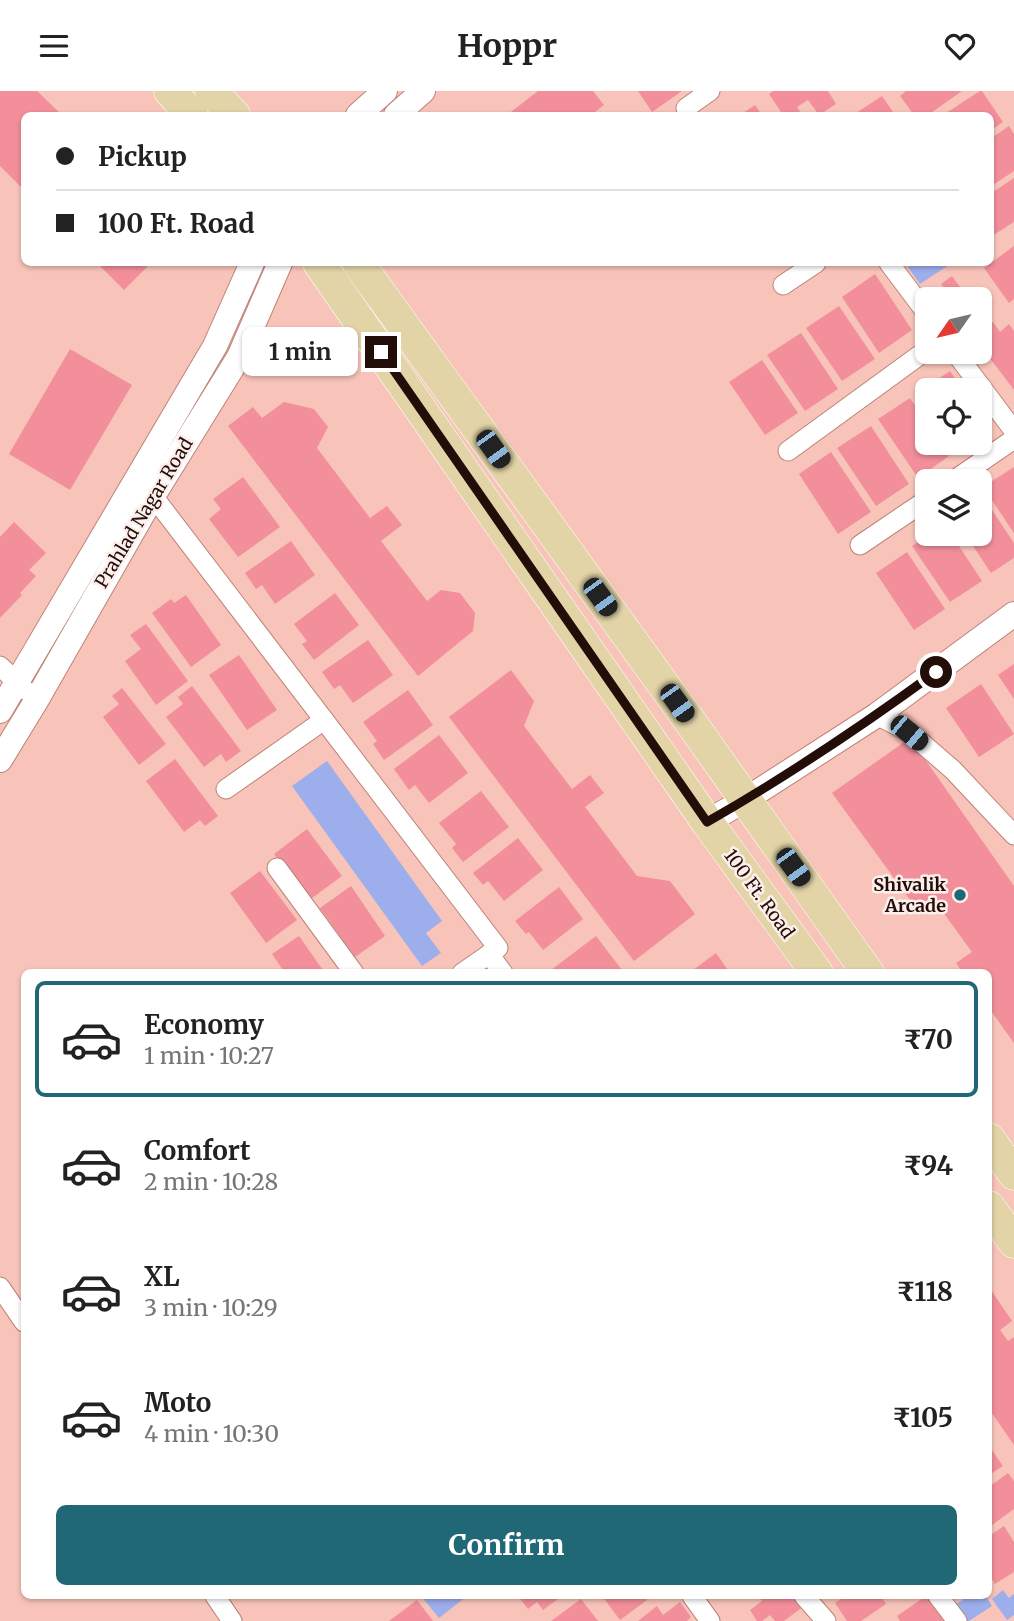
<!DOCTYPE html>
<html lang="en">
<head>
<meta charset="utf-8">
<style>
  body { margin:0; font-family:Merriweather,serif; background:#f6f6f6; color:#222; height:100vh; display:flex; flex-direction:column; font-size:26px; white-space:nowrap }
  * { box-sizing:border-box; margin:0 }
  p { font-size:23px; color:#767676 }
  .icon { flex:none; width:38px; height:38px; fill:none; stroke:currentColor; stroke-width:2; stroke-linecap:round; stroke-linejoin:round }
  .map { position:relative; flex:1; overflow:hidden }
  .details { position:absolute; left:21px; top:878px; width:971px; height:630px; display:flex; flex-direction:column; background:#fff; border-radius:10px; box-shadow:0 2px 5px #0004 }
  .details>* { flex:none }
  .hud { position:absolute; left:21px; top:21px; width:973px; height:154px; border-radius:10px; box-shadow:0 2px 5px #0004; display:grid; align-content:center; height:154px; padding:0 35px; background:#fff }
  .needle { width:46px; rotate:236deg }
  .controls { position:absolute; left:915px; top:196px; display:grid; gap:14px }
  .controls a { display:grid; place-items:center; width:77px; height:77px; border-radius:10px; background:#fff; box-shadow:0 2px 5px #0004; font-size:35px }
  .end { position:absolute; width:32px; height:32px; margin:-16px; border:9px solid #230d09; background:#fff; box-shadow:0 0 0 4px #fff }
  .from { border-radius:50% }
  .bubble { position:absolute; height:49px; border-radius:10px; background:#fff; box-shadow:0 2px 5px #0004; font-size:23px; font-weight:700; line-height:49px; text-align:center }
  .car { position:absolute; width:21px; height:42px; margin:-21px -10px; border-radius:9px; box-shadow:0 0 5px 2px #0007; background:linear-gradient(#222 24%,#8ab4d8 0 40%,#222 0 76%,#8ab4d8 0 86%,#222 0) }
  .hud b { display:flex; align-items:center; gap:24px; height:66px; font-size:26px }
  .hud b+b { border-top:2px solid #e0e0e0 }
  .hud i { width:18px; height:18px; background:#222 }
  ul { padding:12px 0 0; list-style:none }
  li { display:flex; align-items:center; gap:21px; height:116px; margin:0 14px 10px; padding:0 21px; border:4px solid transparent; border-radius:10px }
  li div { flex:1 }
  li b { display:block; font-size:26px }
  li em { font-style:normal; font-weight:700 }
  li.selected { border-color:#206875 }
  li>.icon { width:63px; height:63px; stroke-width:1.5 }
  .cta { display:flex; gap:14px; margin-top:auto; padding:14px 35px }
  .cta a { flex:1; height:80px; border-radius:10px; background:#206875; color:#fff; font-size:28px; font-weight:700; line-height:80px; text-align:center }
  header { display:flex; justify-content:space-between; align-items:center; height:91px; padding:0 35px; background:#fff; font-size:32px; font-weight:700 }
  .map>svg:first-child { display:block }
</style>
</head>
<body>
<header><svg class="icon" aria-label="menu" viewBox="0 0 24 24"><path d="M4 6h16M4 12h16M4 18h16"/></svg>Hoppr<svg class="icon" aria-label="heart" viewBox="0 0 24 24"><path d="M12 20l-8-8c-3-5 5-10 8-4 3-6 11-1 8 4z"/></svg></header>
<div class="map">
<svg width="1014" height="1530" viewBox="0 0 1014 1530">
  <rect width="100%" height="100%" fill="#f8c4b9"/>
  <g fill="#9daeec">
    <polygon points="905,172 952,172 920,193"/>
    <polygon points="327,670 442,830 426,842 441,862 422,875 292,695"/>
    <polygon points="1003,1499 1009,1507 1014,1503 1014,1524 1007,1529 992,1508"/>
    <polygon points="421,1505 467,1505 439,1527"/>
    <polygon points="961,1505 986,1505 992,1515 969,1530 963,1530 953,1515 963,1509"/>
  </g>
  <g fill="#f28f9b">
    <polygon points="0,0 37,0 62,24 24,24 24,99 0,75"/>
    <polygon points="538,0 593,0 604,14 591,24 507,24"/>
    <polygon points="638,0 682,0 652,21"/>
    <polygon points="773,0 828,0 836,13 819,24 808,9 797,16 802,24 783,24 769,3"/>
    <polygon points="906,0 962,0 928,24 914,24 900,5"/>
    <polygon points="980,0 982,0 1003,31 990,40 990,24 943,24"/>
    <polygon points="882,5 895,24 853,24"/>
    <polygon points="755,14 762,24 740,24"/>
    <polygon points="1009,35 1014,43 1014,80 990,96 990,48"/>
    <polygon points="1014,87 1014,131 992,145 990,143 990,103"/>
    <polygon points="1014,155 1014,208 1009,212 984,177"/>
    <polygon points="97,172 151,172 124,199"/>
    <polygon points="875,183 912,239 879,262 842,206"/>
    <polygon points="952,185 969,208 934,208 946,199 941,193"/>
    <polygon points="839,215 875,268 842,290 806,237"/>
    <polygon points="993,231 1000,241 1009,233 1014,240 1014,299 980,254 980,241"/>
    <polygon points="801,242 838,298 805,320 767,264"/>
    <polygon points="70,258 132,294 70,399 9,363"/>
    <polygon points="762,269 798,322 765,344 729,291"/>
    <polygon points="950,280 963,299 928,299 928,317 917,302"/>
    <polygon points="910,307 928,333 928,352 940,352 949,365 918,387 878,328"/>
    <polygon points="284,311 314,318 328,336 317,357 370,427 387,415 402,434 381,450 427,510 441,499 460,502 475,522 473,540 418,585 228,335 253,316 262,327"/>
    <polygon points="871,335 909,393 876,415 837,357"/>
    <polygon points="831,361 871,421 838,443 799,383"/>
    <polygon points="1014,376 1014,442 983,396"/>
    <polygon points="243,386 280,436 238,466 209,428 221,418 213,408"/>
    <polygon points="980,401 1014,452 1014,467 991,482 965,443 980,443"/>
    <polygon points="14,431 46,462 29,479 36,485 20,502 22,504 0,527 0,446"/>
    <polygon points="931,443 951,443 982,490 950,511 912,455"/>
    <polygon points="291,450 315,484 275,513 262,494 256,498 245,482"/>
    <polygon points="907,461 945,518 914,539 876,482"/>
    <polygon points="335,502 359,534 314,569 302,553 307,550 294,533"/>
    <polygon points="186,504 221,554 191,576 152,522 171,508 174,512"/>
    <polygon points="146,533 188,590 156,614 125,570 141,558 130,544"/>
    <polygon points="368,549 393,584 353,612 340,594 334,598 322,581"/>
    <polygon points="239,564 277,619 247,639 209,584"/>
    <polygon points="1014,573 1014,608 998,584"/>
    <polygon points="511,579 534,610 524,635 572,698 590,684 604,702 585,716 637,785 670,790 695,823 634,870 449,626"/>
    <polygon points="981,593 1014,643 979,666 946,617"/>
    <polygon points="192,595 241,660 226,671 221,663 204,676 166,626 183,613 178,606"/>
    <polygon points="122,597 166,653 139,674 103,626 119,613 112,605"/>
    <polygon points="408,599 433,634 384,669 373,653 377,650 363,631"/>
    <polygon points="439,644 468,682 429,712 415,694 409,699 394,678"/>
    <polygon points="910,647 1014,795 1014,952 989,917 989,882 963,882 956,872 972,861 937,813 921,824 832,702"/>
    <polygon points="175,668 218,725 205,735 200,729 184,741 146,690"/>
    <polygon points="481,700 509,736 463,771 452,757 456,753 439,732"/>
    <polygon points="307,738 342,785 308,810 274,763"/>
    <polygon points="518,747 543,779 504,810 488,790 483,794 473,782"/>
    <polygon points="260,780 297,829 266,852 230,802"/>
    <polygon points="351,795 385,845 355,866 320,817"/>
    <polygon points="559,796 583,828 543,859 529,841 526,843 515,830"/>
    <polygon points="299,845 325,882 285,882 272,863"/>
    <polygon points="596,845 622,879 618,882 547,882"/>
    <polygon points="716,862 730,882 689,882"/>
    <polygon points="989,1196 1012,1230 1000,1239 1008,1250 1014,1246 1014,1354 989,1318"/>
    <polygon points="989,1355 1003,1375 989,1384"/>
    <polygon points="1008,1382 1014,1390 1014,1418 992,1434 989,1430 989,1396"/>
    <polygon points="1004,1435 1014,1451 1014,1481 995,1493 989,1483 989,1445"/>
    <polygon points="518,1505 562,1505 543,1519 537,1511 528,1518"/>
    <polygon points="602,1505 643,1505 647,1509 620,1529"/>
    <polygon points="758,1505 797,1505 804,1515 784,1530 775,1530 770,1524 762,1530 757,1530 750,1519 762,1510"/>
    <polygon points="846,1505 881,1505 886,1513 861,1530 847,1530 835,1512"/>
    <polygon points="926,1505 927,1505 945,1530 900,1530 897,1525"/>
    <polygon points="581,1508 598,1530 551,1530"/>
    <polygon points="417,1509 433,1530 389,1530"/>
    <polygon points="680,1511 691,1526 687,1530 638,1530 657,1515 663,1524"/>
  </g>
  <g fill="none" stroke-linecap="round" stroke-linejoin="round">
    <defs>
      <g id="minor">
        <polyline points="686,17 710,0"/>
        <polyline points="889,172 928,224"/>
        <polyline points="783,194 816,172"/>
        <polyline points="955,261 1014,340"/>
        <polyline points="788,360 928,258"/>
        <polyline points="953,390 1014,348"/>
        <polyline points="153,405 498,857 462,882"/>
        <polyline points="860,454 928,408"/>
        <polyline points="0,575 25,599"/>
        <polyline points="877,624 909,641 953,679 1014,744"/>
        <polyline points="226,698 324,629"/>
        <polyline points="277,777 354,882"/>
        <polyline points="489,863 503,882"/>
        <polyline points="0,1196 24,1231"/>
        <polyline points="215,1505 232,1530"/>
        <polyline points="692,1505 710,1530"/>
        <polyline points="804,1505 826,1530"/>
        <polyline points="938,1505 957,1530"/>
      </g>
      <g id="tertiary">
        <polyline points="358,24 385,0"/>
        <polyline points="396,24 423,0"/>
        <polyline points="0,620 215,255 252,172"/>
        <polyline points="0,669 36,610 153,405 239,266 280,172"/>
        <polyline points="707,731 745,709 877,624 1014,523"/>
      </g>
      <g id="primary">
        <polyline points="170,0 192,24"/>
        <polyline points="211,0 234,24"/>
        <polyline points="319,172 707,731 817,882"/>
        <polyline points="358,172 692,633 868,882"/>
        <polyline points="989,1048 1014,1083"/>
        <polyline points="989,1116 1014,1151"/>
      </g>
    </defs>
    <use href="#minor" stroke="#bd8276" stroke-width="21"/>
    <use href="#tertiary" stroke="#bd8276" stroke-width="26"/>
    <use href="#primary" stroke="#fff" stroke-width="33"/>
    <use href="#minor" stroke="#fff" stroke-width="19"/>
    <use href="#tertiary" stroke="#fff" stroke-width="24"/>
    <use href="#primary" stroke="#e2d4a7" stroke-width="32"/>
  </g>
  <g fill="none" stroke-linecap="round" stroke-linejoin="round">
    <path stroke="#230d09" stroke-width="9" d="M381,261L707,731C786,686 862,635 936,581"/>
  </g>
  <circle fill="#206875" stroke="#fdefec" stroke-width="2.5" cx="960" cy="804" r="7"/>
  <g text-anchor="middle" stroke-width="5" stroke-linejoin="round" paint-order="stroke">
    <g font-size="18" fill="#230d09" stroke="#fdefec">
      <text transform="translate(144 422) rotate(-59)" y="6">Prahlad Nagar Road</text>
      <text transform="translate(759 803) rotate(54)" y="6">100 Ft. Road</text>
    </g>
    <g font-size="18" font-weight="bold" fill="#230d09" stroke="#fdefec" text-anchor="end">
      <text x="946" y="800">Shivalik<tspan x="946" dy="21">Arcade</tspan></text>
    </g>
  </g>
</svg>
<div class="controls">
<a><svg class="needle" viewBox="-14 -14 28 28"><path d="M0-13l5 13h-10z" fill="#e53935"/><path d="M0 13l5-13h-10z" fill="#767676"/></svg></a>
<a><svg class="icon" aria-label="locate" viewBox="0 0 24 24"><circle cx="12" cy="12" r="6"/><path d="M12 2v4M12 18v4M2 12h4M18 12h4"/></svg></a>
<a><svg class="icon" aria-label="layers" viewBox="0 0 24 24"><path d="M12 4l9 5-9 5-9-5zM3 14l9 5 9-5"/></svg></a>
</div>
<i class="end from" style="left:936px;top:581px"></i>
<i class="end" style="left:381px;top:261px"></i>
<div class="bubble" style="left:242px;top:236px;width:116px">1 min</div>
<i class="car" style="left:493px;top:358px;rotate:144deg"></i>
<i class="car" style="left:600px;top:506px;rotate:144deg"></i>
<i class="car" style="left:677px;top:612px;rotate:144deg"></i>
<i class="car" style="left:909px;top:642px;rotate:130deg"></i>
<i class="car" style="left:793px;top:776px;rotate:144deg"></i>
<div class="hud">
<b><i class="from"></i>Pickup</b>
<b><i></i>100 Ft. Road</b>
</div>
<section class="details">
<ul>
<li class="selected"><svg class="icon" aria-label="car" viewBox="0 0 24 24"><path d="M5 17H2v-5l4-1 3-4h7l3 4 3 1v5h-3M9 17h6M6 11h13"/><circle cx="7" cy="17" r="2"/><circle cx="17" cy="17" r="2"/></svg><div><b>Economy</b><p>1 min · 10:27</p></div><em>₹70</em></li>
<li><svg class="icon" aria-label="car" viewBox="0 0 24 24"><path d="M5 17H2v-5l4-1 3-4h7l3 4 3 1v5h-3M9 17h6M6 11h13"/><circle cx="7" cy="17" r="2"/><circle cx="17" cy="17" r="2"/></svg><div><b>Comfort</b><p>2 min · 10:28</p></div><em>₹94</em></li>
<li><svg class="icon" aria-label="car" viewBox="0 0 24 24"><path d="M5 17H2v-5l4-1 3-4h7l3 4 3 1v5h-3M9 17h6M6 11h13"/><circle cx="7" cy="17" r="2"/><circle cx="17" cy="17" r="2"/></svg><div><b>XL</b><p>3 min · 10:29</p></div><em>₹118</em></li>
<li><svg class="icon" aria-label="car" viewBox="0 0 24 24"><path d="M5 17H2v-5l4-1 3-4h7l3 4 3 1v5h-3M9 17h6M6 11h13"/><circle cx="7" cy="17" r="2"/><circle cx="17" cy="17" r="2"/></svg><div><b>Moto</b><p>4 min · 10:30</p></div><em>₹105</em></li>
</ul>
<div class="cta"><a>Confirm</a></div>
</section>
</div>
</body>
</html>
